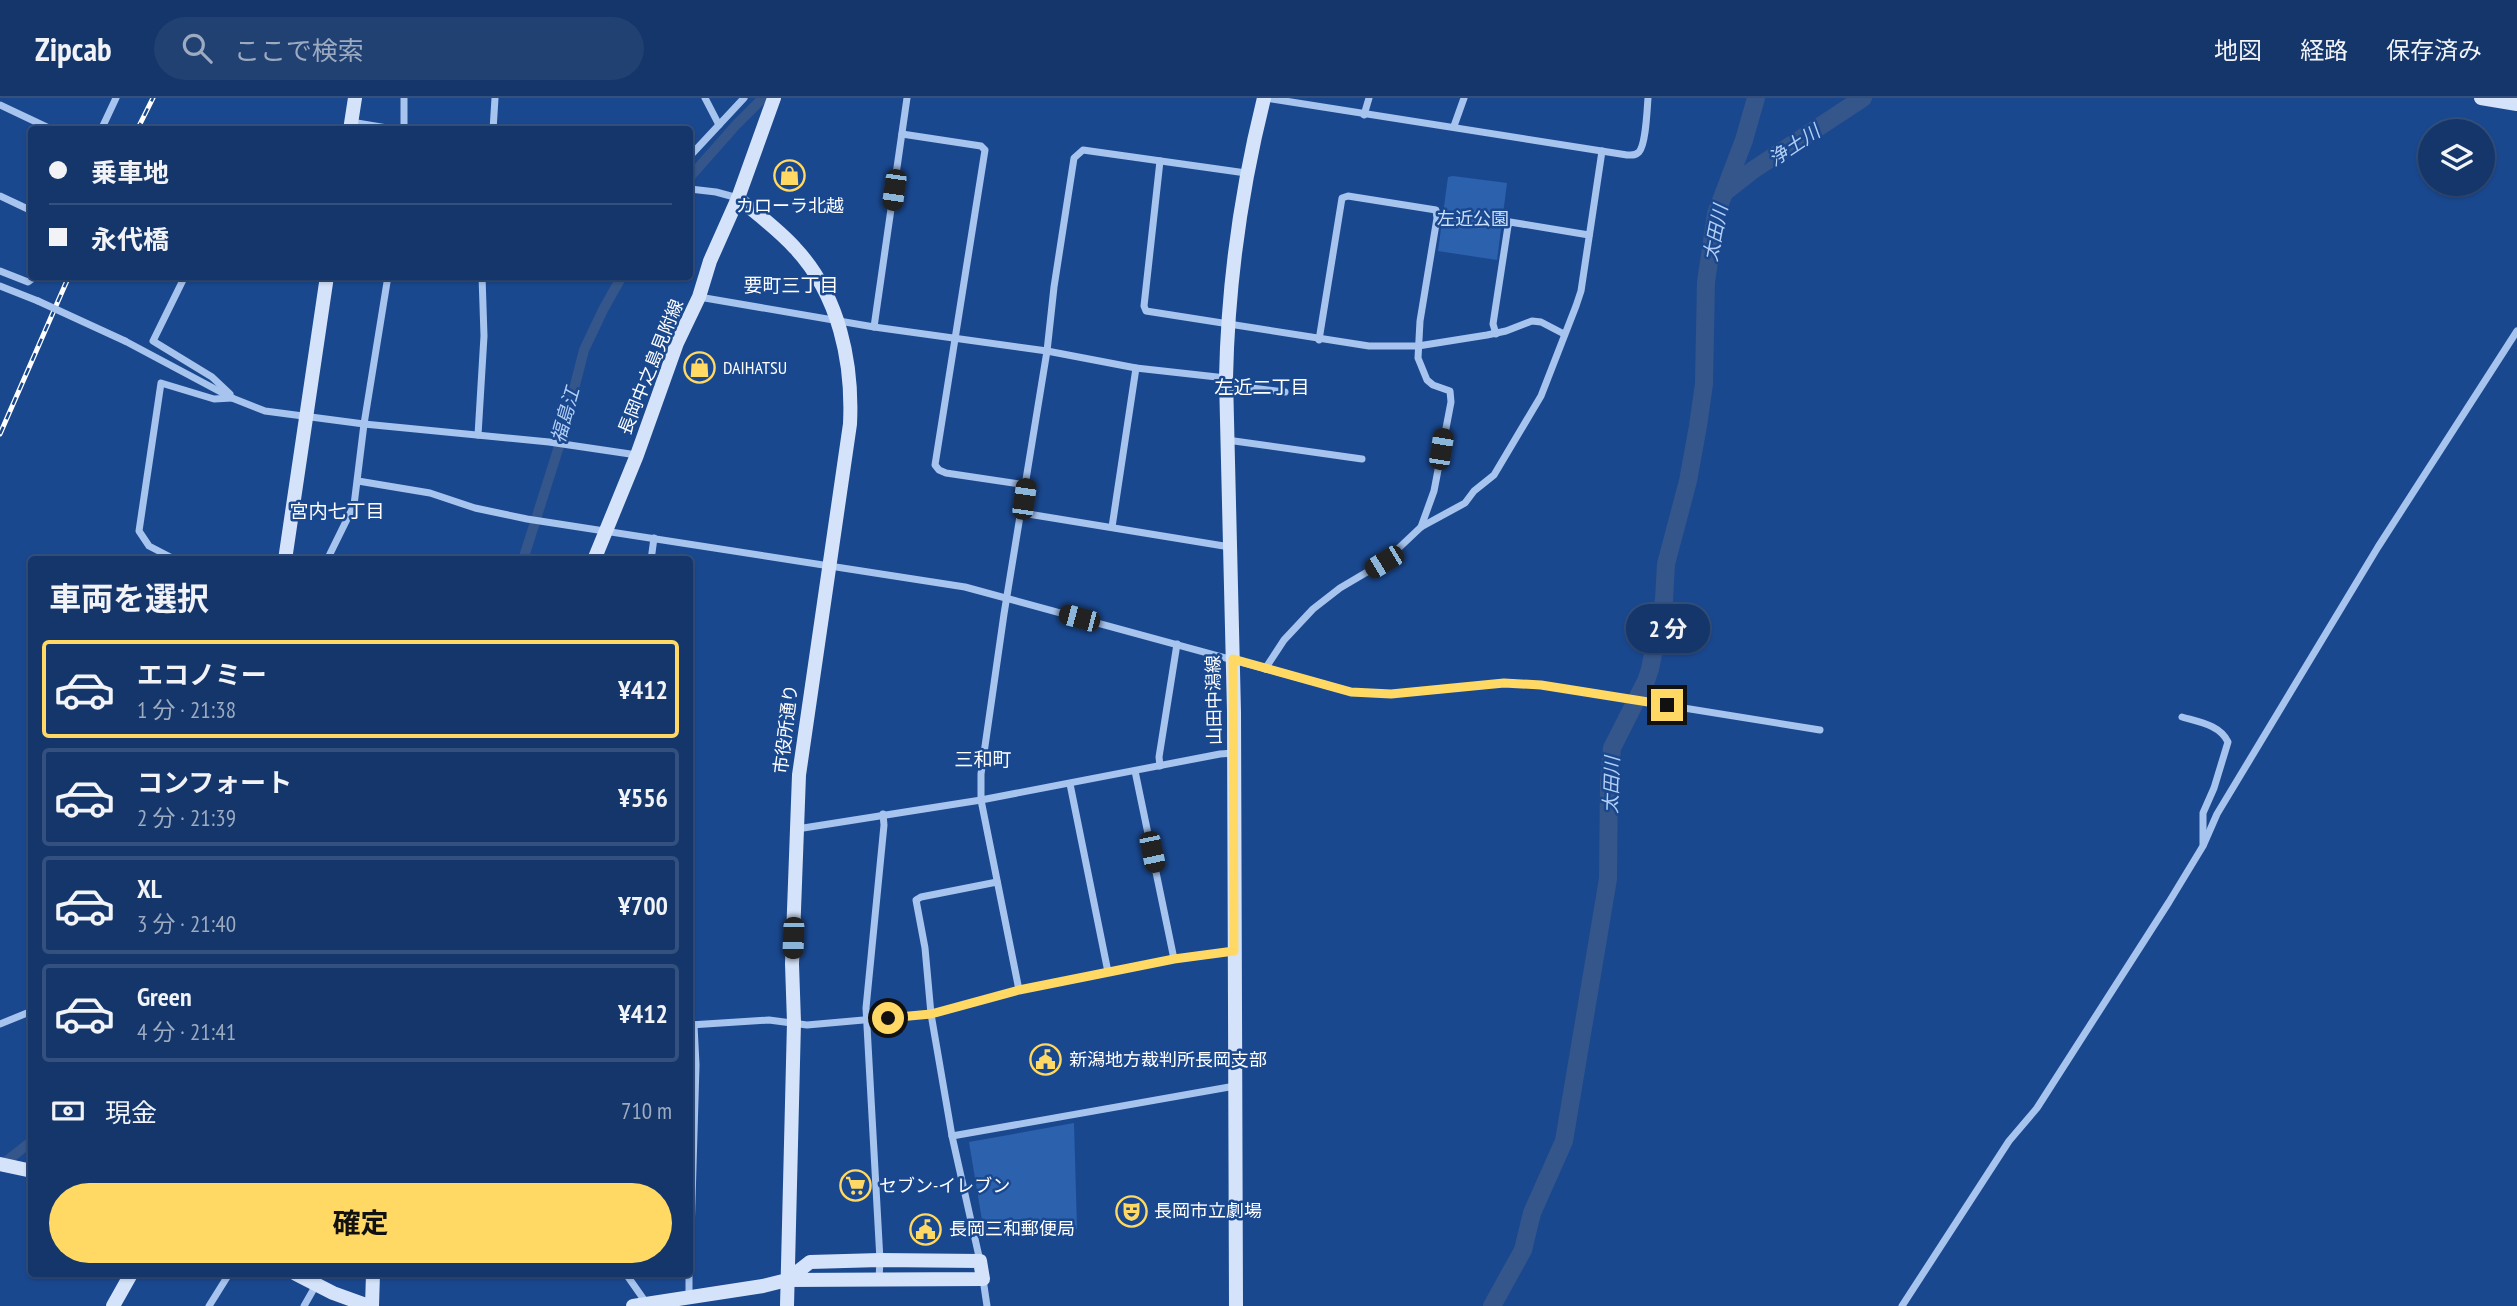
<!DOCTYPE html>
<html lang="ja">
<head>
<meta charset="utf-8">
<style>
  body { margin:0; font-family:"PT Sans Narrow","Noto Sans JP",sans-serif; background:#214173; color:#f1f3f6; height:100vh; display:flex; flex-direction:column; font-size:26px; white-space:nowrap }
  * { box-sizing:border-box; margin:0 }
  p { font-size:23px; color:#9dabc1 }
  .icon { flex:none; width:38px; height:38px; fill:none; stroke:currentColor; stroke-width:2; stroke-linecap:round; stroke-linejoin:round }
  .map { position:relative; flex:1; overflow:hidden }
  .panel { position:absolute; left:28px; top:458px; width:665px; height:721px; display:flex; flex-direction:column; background:#14366b; border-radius:7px; box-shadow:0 2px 5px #0004,0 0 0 2px #33507e }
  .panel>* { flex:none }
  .banner { position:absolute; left:28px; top:28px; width:665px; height:154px; border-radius:7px; box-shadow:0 2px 5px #0004,0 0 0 2px #33507e; display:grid; align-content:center; height:154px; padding:0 21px; background:#14366b }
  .fabs { position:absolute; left:2418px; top:21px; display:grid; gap:14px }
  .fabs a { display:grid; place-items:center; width:77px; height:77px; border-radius:50%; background:#14366b; box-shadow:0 2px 5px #0004,0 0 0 2px #33507e; font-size:35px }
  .end { position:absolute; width:32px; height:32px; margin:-16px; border:9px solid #ffd964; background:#111; box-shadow:0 0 0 4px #111 }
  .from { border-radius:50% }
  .bubble { position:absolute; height:49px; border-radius:24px; background:#14366b; box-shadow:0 2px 5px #0004,0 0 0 2px #33507e; font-size:23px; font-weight:700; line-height:49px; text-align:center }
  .car { position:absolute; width:21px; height:42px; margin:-21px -10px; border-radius:9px; box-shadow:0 0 5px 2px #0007; background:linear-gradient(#222 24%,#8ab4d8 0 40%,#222 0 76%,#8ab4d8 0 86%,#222 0) }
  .banner b { display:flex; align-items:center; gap:24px; height:66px; font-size:26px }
  .banner b+b { border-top:2px solid #33507e }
  .banner i { width:18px; height:18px; background:#f1f3f6 }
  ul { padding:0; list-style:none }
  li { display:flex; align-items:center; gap:21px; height:98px; margin:0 14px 10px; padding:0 7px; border:4px solid #33507e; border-radius:7px }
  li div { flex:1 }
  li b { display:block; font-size:26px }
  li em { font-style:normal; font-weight:700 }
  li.on { border-color:#ffd964 }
  li>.icon { width:63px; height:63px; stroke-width:1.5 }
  h2 { padding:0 21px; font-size:32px; line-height:84px }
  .pay { display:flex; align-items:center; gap:18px; height:77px; padding:0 21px; font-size:26px }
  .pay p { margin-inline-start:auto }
  .cta { display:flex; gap:14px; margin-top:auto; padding:14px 21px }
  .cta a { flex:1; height:80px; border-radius:42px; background:#ffd964; color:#111; font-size:28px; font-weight:700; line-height:80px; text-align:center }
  header { display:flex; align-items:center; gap:42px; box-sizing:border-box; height:98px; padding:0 35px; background:#14366b; border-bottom:2px solid #33507e }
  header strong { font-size:33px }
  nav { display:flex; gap:38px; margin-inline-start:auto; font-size:24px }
  .search { width:490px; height:63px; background:#214173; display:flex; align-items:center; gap:18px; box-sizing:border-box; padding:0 24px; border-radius:38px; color:#9dabc1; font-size:26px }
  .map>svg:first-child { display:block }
</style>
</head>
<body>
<header>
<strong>Zipcab</strong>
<div class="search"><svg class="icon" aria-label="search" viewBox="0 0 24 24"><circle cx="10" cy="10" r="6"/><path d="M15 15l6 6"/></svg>ここで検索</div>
<nav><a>地図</a><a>経路</a><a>保存済み</a></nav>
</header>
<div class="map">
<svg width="2517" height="1208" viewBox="0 0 2517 1208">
  <rect width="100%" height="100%" fill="#1a488f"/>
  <g fill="#2c61ad">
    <polygon points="1453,78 1507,85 1497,162 1438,153 1448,79"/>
    <polygon points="1074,1025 1077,1131 984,1134 969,1044"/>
  </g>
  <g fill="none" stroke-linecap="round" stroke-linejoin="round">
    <g stroke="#35568a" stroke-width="10">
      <polyline points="690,79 736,27 763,0"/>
      <polyline points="523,462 561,342 584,252 603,212 622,178"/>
      <polyline points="0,1068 32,1043"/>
    </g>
    <g stroke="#35568a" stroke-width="18">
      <polyline points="1725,94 1753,72 1863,0"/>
      <polyline points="1492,1208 1523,1152 1532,1115 1564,1043 1608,781 1609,685 1612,650 1646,583 1650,571 1664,502 1666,466 1688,383 1698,328 1704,286 1706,184 1716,116 1744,42 1756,0"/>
    </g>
    <g stroke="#a7c4ee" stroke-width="7">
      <polyline points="404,0 404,32"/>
      <polyline points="705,0 719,27"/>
      <path d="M1266,0L1627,57C1632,57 1635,58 1639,54C1646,46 1647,12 1648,0"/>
      <polyline points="0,7 53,32"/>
      <polyline points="1364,17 1369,0"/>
      <polyline points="351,24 399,32"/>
      <polyline points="1454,28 1464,0"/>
      <polyline points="101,32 116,0"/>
      <polyline points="493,32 495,0"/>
      <polyline points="902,36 981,48 985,52 935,367 939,372 946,375 1026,387"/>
      <polyline points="690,58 744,0"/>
      <polyline points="1160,63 1144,208 1146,213 1369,248 1418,248 1487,237 1506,233 1532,223 1541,224 1564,236"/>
      <polyline points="690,91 716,94 738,100"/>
      <polyline points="0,98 32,113"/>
      <polyline points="0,173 28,184 36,178"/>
      <polyline points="185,178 153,243 212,279 230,296"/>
      <polyline points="369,178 388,181"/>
      <polyline points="0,188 38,203"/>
      <polyline points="699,199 874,229 1047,253 1136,270 1226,280"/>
      <polyline points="874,229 907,0"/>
      <polyline points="1496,236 1493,226 1508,128 1510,124 1589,137"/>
      <polyline points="1319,242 1342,100 1348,98 1436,112 1437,120 1420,223 1418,260 1427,282 1433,287 1450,293 1451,304 1434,393 1421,429"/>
      <polyline points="125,243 232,300 265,313 364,326 549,344 637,357"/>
      <polyline points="1227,287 1285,294"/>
      <polyline points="478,337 484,238 482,178"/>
      <polyline points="1227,342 1362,361"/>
      <polyline points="358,383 430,395 475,410 527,421 965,489 1351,594 1392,596 1504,585 1541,587 1820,632"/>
      <polyline points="1022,415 1230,449"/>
      <polyline points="1112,429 1136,270"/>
      <polyline points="176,462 149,448 139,433 161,285 214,301 232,300"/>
      <polyline points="327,462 354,407 364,326 388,178"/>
      <polyline points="651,462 654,440"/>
      <polyline points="1265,571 1284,542 1313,511 1340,490 1384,464 1421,429 1465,405 1474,393 1494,377 1541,298 1576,208 1581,193 1602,53"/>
      <path d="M2182,619C2199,624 2220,627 2228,644L2214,690L2203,715V746"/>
      <polyline points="1160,668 1159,659 1177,546"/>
      <polyline points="1135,673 1174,861"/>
      <polyline points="1070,686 1108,874"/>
      <polyline points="32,716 32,718"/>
      <polyline points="797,731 981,702 1220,656 1234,655"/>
      <polyline points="1019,892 981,702 981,676 1004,516 1047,253 1054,189 1074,60 1083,52 1246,75"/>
      <polyline points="0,926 32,913"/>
      <polyline points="690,927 769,922 807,927 931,916 1019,892 1174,861 1234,853"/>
      <polyline points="952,1038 1235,988"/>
      <polyline points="980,1163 952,1038 931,916 925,850 916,802 921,799 997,784"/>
      <polyline points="690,1171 696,967 694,927"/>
      <polyline points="626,1176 647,1206"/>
      <polyline points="879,1181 880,1162 866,910 884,727 883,716"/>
      <polyline points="983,1181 987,1208"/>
      <polyline points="689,1199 689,1176"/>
      <polyline points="209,1208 229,1176"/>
      <polyline points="304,1208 316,1187"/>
      <polyline points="1902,1208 2009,1043 2037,1010 2169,804 2203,748 2217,716 2378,449 2517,233"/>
    </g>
    <g stroke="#d4e3fa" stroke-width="14">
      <polyline points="2481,0 2517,6"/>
      <polyline points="350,32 355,0"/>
      <path d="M738,100C757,116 778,131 795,150C839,197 853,264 850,326L799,677L792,866L794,924L787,1208"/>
      <polyline points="285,462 327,178"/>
      <polyline points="594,462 637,357 677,245 699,199 710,163 738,100 774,0"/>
      <polyline points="0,1066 32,1073"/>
      <polyline points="296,1176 333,1195 369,1208"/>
      <polyline points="113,1208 131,1176"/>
      <polyline points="372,1208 373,1176"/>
      <polyline points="633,1208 763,1188 787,1182 983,1181 980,1163 880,1162 810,1164 787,1182"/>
      <path d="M1236,1208L1234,614L1226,280C1228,184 1241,92 1264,0"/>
    </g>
    <defs>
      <g id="rail">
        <polyline points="137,32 153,0"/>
        <polyline points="0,336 69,178"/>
      </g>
    </defs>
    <use href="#rail" stroke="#fff" stroke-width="5"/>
    <use href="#rail" stroke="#1a488f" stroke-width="2.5" stroke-dasharray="8" stroke-linecap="butt"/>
    <polyline stroke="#a7c4ee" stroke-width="7" points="38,203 125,243"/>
  </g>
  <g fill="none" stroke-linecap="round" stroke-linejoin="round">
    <polyline stroke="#ffd964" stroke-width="9" points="888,920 931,916 1019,892 1174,861 1234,853 1233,561 1351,594 1391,596 1504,585 1541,587 1667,607"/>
  </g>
  <defs>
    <symbol id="shop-ring" viewBox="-11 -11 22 22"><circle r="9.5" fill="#1a488f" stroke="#ffd964" stroke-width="1.5"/><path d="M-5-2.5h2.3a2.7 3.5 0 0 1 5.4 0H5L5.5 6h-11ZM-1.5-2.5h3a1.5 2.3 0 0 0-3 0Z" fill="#ffd964"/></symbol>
    <symbol id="civic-ring" viewBox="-11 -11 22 22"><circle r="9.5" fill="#1a488f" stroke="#ffd964" stroke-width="1.5"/><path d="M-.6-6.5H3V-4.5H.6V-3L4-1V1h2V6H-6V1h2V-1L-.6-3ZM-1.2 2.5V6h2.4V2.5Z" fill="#ffd964"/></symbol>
    <symbol id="supermarket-ring" viewBox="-11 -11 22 22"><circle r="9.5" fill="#1a488f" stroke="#ffd964" stroke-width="1.5"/><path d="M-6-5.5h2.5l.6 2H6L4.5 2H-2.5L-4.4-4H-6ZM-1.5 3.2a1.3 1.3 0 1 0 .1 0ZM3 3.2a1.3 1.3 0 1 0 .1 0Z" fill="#ffd964"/></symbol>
    <symbol id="theatre-ring" viewBox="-11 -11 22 22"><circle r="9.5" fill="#1a488f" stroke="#ffd964" stroke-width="1.5"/><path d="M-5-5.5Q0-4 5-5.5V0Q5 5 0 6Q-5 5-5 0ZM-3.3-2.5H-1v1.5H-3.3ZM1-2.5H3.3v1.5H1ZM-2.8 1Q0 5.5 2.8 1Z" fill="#ffd964"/></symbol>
  </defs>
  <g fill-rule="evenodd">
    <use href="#shop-ring" x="772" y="60" width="35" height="35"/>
    <use href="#shop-ring" x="682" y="252" width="35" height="35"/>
    <use href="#civic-ring" x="1028" y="944" width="35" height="35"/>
    <use href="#supermarket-ring" x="838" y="1070" width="35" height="35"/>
    <use href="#theatre-ring" x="1114" y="1096" width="35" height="35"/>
    <use href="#civic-ring" x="908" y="1114" width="35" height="35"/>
  </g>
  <g text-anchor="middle" stroke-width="5" stroke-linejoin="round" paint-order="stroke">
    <g font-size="18" fill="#fff" stroke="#1a488f" text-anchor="start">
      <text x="790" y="114" text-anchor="middle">カローラ北越</text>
      <text x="723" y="276">DAIHATSU</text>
      <text x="1069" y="968">新潟地方裁判所長岡支部</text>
      <text x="879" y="1094">セブン-イレブン</text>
      <text x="1154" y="1119">長岡市立劇場</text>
      <text x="949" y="1137">長岡三和郵便局</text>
    </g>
    <g font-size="18" fill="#cde0fa" stroke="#1a488f">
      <text x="1473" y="127">左近公園</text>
    </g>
    <g font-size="18" fill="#fff" stroke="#1a488f">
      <text transform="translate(651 269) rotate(-68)" y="6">長岡中之島見附線</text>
      <text transform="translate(1214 602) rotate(-91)" y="6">山田中潟線</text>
      <text transform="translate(786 631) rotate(-83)" y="6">市役所通り</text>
    </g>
    <g font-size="19" font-style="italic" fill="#b3cff5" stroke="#1a488f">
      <text transform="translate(1794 47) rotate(-34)" y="7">浄土川</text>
      <text transform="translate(1715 135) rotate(-79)" y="7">太田川</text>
      <text transform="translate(565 317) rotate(-74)" y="7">福島江</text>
      <text transform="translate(1611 687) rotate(-88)" y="7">太田川</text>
    </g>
    <g font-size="19" fill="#fff" stroke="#1a488f">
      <text x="791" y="194">要町三丁目</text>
      <text x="1262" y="296">左近二丁目</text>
      <text x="337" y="420">宮内七丁目</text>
      <text x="983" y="668">三和町</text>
    </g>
  </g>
</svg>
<div class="fabs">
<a><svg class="icon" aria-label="layers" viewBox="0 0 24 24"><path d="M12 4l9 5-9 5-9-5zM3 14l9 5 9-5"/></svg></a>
</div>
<i class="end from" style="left:888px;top:920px"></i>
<i class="end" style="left:1667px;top:607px"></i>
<div class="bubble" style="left:1626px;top:506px;width:84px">2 分</div>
<i class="car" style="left:894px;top:92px;rotate:188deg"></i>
<i class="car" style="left:1441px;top:351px;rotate:9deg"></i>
<i class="car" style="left:1024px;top:401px;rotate:8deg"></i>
<i class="car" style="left:1384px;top:464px;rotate:239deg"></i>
<i class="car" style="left:1079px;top:520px;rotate:285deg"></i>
<i class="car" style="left:1152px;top:754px;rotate:168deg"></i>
<i class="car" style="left:793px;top:840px;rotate:182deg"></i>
<div class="banner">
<b><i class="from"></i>乗車地</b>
<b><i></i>永代橋</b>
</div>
<section class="panel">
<h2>車両を選択</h2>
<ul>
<li class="on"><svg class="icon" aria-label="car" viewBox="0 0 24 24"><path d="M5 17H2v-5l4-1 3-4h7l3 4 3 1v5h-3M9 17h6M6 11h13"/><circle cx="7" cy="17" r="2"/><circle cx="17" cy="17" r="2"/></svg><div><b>エコノミー</b><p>1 分 · 21:38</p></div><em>¥412</em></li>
<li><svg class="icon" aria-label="car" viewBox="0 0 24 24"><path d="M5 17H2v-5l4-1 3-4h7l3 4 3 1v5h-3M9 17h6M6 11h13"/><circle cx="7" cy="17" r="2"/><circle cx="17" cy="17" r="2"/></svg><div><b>コンフォート</b><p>2 分 · 21:39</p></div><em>¥556</em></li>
<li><svg class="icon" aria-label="car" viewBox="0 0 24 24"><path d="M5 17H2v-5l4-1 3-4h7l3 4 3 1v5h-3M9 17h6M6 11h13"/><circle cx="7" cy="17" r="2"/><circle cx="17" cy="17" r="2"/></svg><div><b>XL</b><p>3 分 · 21:40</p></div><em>¥700</em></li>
<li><svg class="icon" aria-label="car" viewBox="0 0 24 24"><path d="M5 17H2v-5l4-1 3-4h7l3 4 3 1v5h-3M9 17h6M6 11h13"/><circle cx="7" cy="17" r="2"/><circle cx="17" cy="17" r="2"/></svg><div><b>Green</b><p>4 分 · 21:41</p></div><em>¥412</em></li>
</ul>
<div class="pay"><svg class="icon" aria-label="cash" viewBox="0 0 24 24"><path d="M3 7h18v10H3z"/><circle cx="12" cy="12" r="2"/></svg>現金<p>710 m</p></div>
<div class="cta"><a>確定</a></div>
</section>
</div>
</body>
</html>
